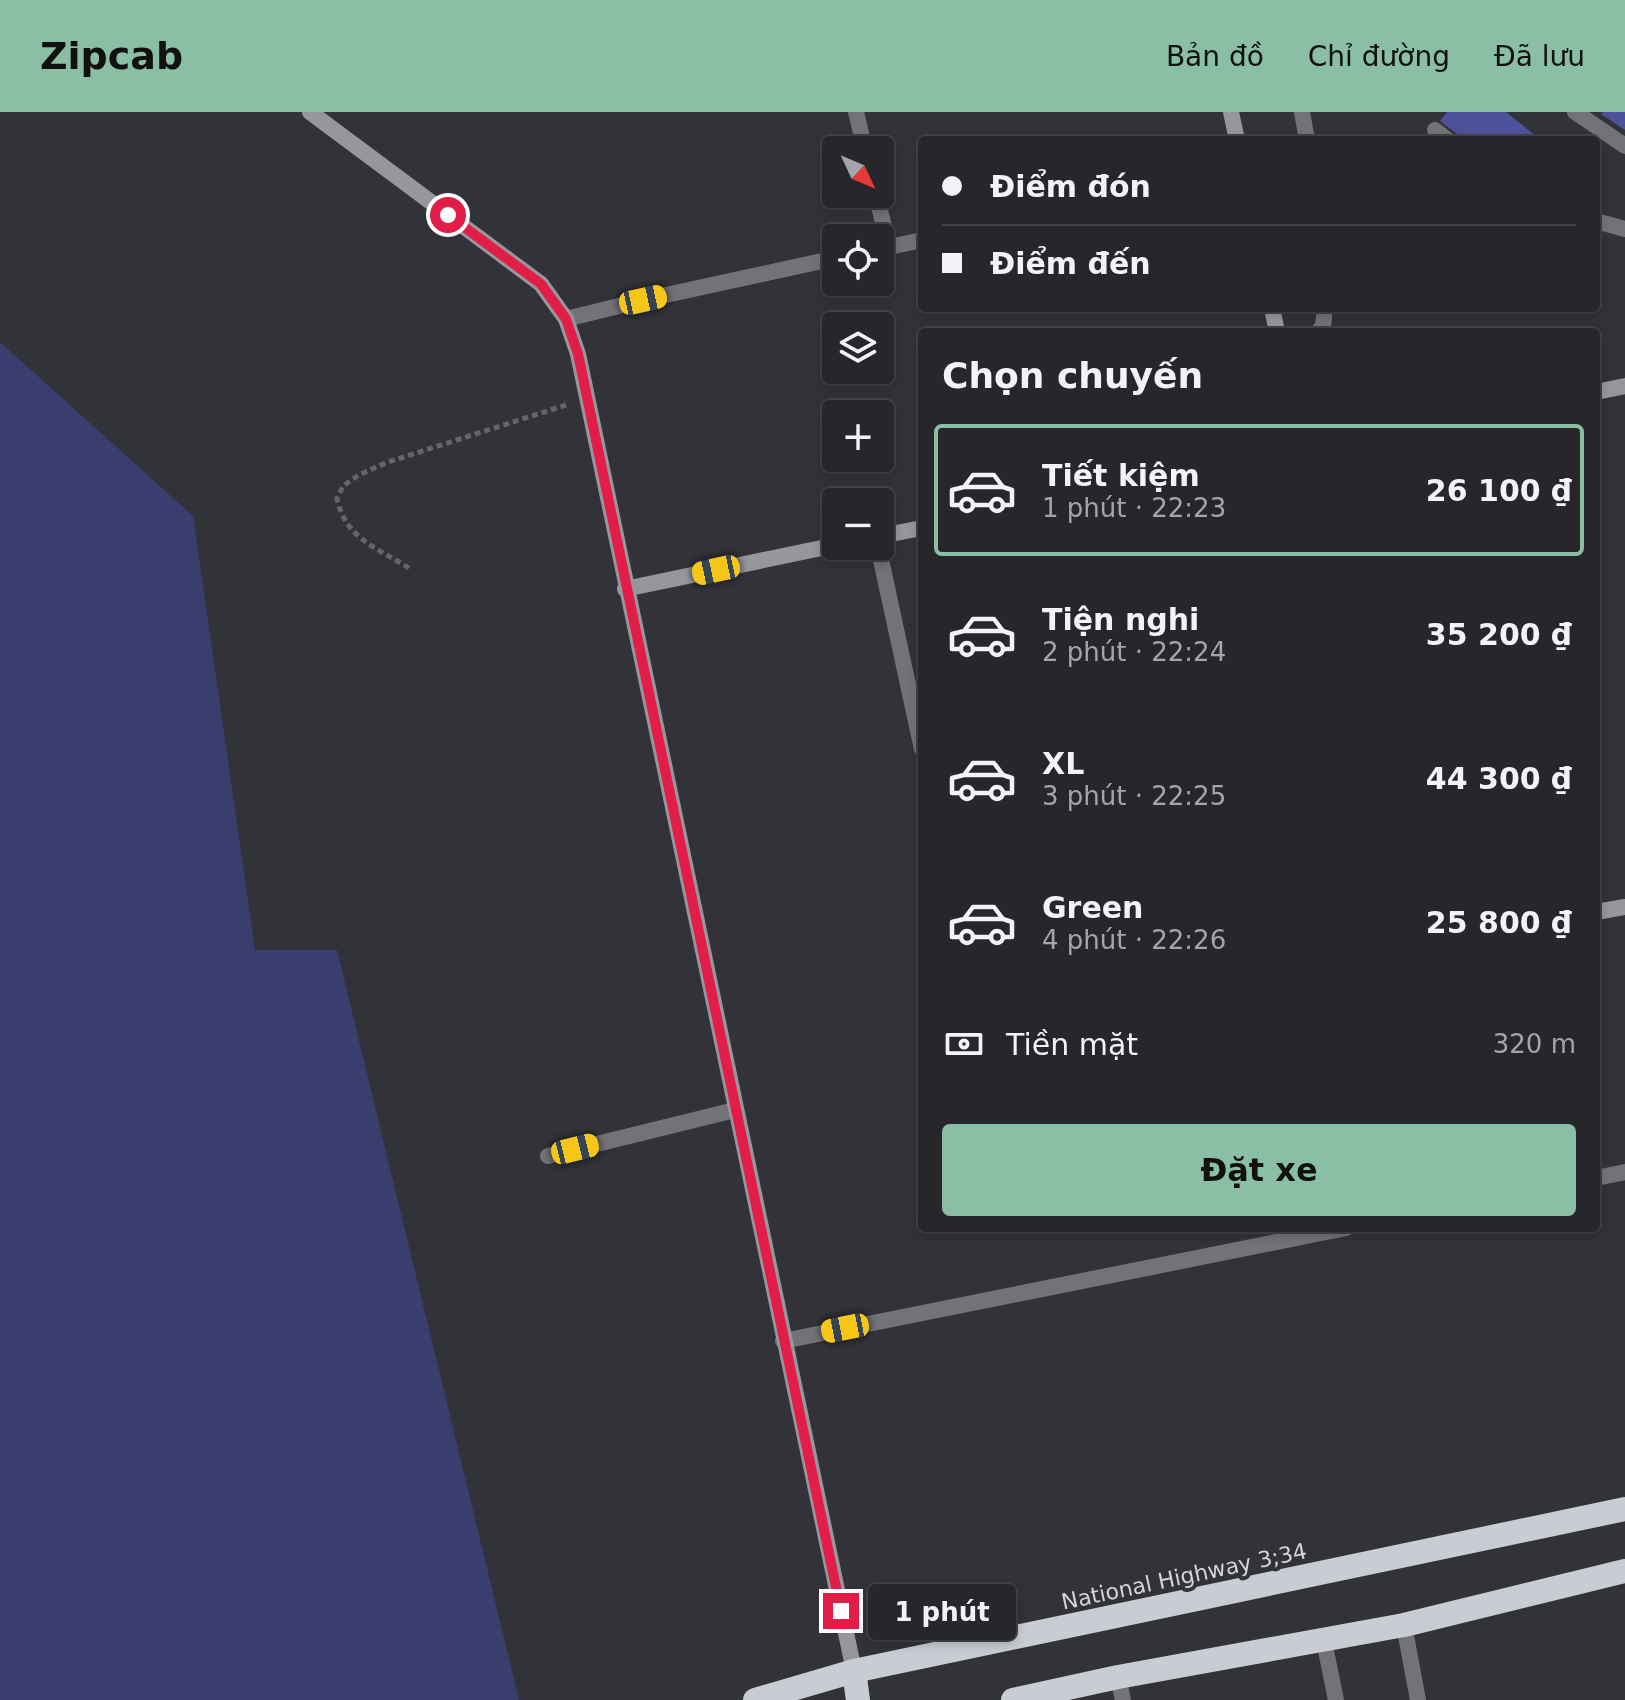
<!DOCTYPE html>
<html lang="vi">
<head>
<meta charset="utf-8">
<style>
  body { margin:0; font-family:"DejaVu Sans",sans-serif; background:#2e2e33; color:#f1f3f6; height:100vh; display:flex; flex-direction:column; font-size:30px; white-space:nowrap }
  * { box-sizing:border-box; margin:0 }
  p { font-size:26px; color:#a4a5a9 }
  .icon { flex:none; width:44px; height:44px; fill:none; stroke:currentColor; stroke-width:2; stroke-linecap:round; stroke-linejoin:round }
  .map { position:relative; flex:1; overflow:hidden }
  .details { position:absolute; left:918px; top:216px; width:682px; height:904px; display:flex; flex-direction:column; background:#26262b; border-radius:8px; box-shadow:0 4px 12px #0003,0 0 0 2px #424347 }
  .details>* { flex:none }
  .banner { position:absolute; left:918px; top:24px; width:682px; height:176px; border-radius:8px; box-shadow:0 4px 12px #0003,0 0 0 2px #424347; display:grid; align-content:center; height:176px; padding:0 24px; background:#26262b }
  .needle { width:52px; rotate:134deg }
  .fabs { position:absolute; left:822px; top:24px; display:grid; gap:16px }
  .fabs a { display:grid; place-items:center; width:72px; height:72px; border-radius:8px; background:#26262b; box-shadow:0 4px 12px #0003,0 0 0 2px #424347; font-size:40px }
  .end { position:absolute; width:36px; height:36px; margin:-18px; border:10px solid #e11d48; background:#fff; box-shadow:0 0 0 4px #fff }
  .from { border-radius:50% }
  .bubble { position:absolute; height:56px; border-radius:8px; background:#26262b; box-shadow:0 4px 12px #0003,0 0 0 2px #424347; font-size:26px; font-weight:700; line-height:56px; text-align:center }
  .car { position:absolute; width:24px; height:48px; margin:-24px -12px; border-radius:10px; box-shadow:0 0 6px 2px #0007; background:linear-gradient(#f5c518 24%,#345 0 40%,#f5c518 0 76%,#345 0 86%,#f5c518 0) }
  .banner b { display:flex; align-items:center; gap:28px; height:76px; font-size:30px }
  .banner b+b { border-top:2px solid #424347 }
  .banner i { width:20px; height:20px; background:#f1f3f6 }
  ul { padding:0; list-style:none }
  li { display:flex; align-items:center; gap:24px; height:132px; margin:0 16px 12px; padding:0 8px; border:4px solid transparent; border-radius:8px }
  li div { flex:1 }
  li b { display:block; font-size:30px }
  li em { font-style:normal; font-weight:700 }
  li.active { border-color:#8abfa5 }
  li>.icon { width:72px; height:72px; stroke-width:1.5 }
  h2 { padding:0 24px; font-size:36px; line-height:96px }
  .pay { display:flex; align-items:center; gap:20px; height:88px; padding:0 24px; font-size:30px }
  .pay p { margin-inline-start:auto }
  .primary-button { display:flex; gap:16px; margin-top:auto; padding:16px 24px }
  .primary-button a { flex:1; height:92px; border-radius:8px; background:#8abfa5; color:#111; font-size:32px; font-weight:700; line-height:92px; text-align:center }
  header { display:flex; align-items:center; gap:48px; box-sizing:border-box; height:112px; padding:0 40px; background:#8abfa5; color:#111 }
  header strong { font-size:38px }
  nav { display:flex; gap:44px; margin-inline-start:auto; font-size:28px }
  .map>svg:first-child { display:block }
</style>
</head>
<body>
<header>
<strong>Zipcab</strong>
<nav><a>Bản đồ</a><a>Chỉ đường</a><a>Đã lưu</a></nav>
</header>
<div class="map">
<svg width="1625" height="1588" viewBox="0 0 1625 1588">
  <rect width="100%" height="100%" fill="#323339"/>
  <polygon fill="#3a3e6f" points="0,230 193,404 255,838 337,838 519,1588 0,1588"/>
  <g fill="#4e529a">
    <polygon points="1447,0 1506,0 1541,28 1465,28 1440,9"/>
    <polygon points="1603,0 1625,0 1625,18 1601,2"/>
  </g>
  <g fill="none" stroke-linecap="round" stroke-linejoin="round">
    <path stroke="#64656b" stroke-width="5" stroke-dasharray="6 4" stroke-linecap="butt" d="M409,456C376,435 346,427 337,387L343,374L359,363L388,350L566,293"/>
    <polyline stroke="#737377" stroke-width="16" points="548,1044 735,998"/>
    <g stroke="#737377" stroke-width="16">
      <polyline points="856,0 865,38"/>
      <polyline points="1302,0 1307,28"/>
      <polyline points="1575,0 1625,34"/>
      <polyline points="1435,18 1448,28"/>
      <polyline points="876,82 889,135"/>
      <polyline points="1596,109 1625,117"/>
      <polyline points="880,137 922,128"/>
      <polyline points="566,207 643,188 836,146"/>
      <polyline points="1318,220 1323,214 1325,196"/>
      <polyline points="878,434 922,637"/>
      <polyline points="1596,1066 1625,1060"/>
      <polyline points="783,1229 1346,1116"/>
      <polyline points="1404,1513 1418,1588"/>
      <polyline points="1324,1529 1336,1588"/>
      <polyline points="1118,1565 1123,1588"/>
    </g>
    <g stroke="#96979d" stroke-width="16">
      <polyline points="310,0 541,172 566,207 578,242 854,1559"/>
      <polyline points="1231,0 1237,28"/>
      <polyline points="1272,196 1277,220"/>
      <polyline points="1596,280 1625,274"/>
      <polyline points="880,424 922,416"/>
      <polyline points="625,477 836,433"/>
      <polyline points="1596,800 1625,795"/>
    </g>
    <g stroke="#caccd4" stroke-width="24">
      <polyline points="854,1559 858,1588"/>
      <polyline points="755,1588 854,1559 1625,1397"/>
      <polyline points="1013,1588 1118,1565 1404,1513 1625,1459"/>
    </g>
  </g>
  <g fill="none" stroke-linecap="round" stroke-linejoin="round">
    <polyline stroke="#e11d48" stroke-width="10" points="448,103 541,172 566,207 578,242 841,1499"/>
  </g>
  <g text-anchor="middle" stroke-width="8" stroke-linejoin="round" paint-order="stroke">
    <g font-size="22" fill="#d4d5d9" stroke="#323339">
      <text transform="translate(1184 1464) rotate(-12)" y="8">National Highway 3;34</text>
    </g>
  </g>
</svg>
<div class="fabs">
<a><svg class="needle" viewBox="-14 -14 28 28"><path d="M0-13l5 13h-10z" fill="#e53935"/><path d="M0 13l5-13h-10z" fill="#a4a5a9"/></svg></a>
<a><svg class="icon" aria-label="locate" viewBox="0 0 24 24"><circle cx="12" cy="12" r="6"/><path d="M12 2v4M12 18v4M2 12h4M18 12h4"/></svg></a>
<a><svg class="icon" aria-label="layers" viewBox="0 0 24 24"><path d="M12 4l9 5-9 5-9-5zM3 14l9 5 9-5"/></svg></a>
<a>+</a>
<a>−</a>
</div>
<i class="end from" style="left:448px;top:103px"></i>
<i class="end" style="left:841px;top:1499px"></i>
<div class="bubble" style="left:868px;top:1472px;width:148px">1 phút</div>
<i class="car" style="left:643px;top:188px;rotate:78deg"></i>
<i class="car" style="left:716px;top:458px;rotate:258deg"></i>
<i class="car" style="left:575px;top:1037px;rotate:76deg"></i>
<i class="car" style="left:845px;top:1216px;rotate:259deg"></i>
<div class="banner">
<b><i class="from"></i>Điểm đón</b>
<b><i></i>Điểm đến</b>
</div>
<section class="details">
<h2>Chọn chuyến</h2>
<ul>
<li class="active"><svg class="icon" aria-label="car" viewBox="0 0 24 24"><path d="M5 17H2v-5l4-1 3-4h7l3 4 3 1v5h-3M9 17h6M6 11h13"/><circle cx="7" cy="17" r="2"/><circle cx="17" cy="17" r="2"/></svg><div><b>Tiết kiệm</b><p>1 phút · 22:23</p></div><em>26 100 ₫</em></li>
<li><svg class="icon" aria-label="car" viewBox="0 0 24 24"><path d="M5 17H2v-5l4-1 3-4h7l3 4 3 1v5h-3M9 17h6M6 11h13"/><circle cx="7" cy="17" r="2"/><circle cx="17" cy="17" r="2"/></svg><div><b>Tiện nghi</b><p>2 phút · 22:24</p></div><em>35 200 ₫</em></li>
<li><svg class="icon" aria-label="car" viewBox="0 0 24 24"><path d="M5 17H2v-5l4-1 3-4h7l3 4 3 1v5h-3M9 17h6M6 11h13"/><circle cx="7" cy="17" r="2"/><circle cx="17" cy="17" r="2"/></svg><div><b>XL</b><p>3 phút · 22:25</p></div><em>44 300 ₫</em></li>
<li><svg class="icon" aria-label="car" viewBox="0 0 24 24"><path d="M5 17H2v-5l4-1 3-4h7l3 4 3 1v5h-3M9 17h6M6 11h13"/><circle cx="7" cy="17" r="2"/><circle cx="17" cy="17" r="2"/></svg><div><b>Green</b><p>4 phút · 22:26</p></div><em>25 800 ₫</em></li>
</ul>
<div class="pay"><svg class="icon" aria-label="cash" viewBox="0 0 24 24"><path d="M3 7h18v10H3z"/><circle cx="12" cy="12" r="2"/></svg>Tiền mặt<p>320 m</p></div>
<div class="primary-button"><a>Đặt xe</a></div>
</section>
</div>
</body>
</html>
